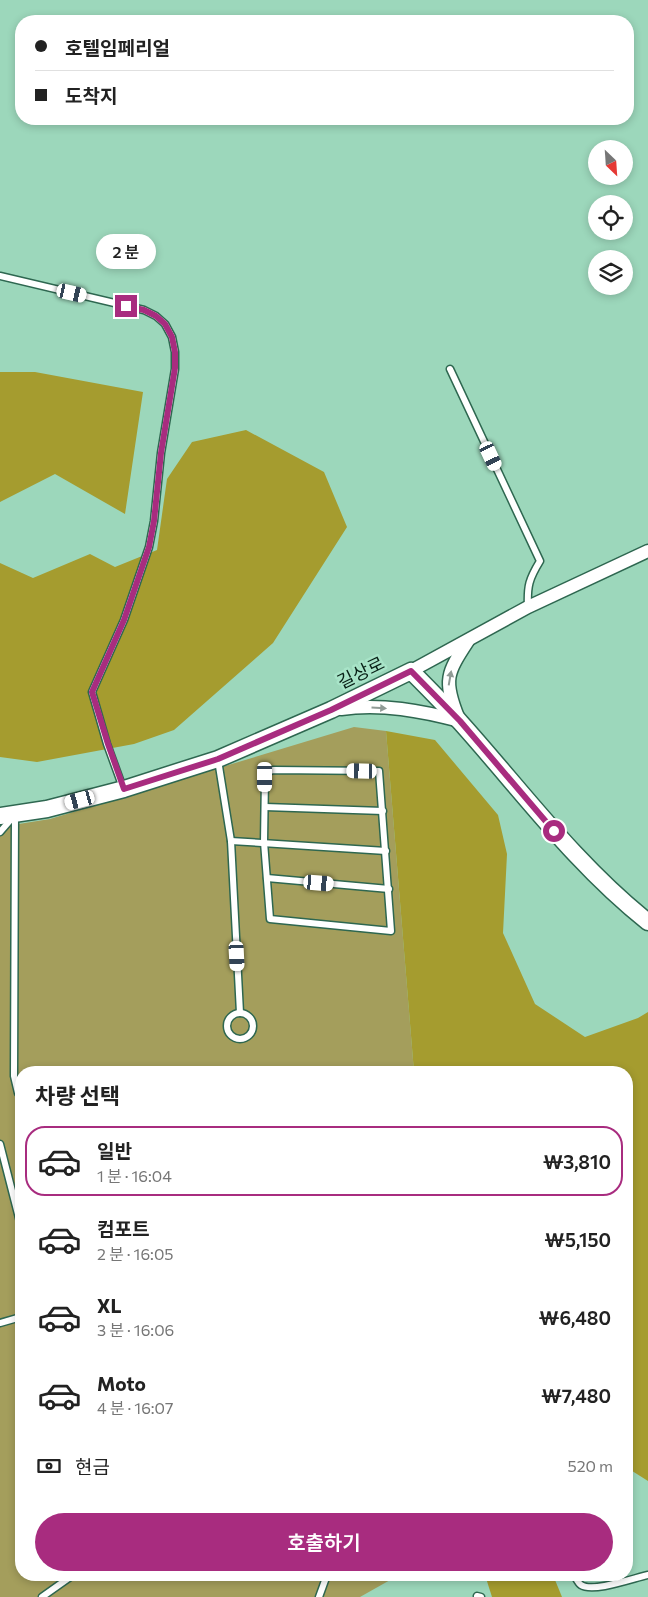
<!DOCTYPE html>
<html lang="ko">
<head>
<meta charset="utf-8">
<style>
  body { margin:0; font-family:Commissioner,"Noto Sans KR",sans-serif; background:#f2f2f2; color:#222; height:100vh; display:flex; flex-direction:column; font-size:19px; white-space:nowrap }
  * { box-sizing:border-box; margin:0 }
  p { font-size:16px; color:#767676 }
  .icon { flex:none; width:28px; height:28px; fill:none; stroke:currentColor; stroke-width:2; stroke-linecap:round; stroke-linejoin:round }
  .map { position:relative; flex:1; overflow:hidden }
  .drawer { position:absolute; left:15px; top:1066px; width:618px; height:515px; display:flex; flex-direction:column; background:#fff; border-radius:20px; box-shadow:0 2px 8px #0003 }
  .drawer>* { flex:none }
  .banner { position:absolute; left:15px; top:15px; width:619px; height:110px; border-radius:20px; box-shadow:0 2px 8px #0003; display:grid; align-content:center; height:110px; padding:0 20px; background:#fff }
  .needle { width:32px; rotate:155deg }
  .controls { position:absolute; left:588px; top:140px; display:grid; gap:10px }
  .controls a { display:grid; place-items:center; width:45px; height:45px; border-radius:50%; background:#fff; box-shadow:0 2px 8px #0003; font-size:25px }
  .end { position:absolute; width:22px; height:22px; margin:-11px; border:6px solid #a82c7f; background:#fff; box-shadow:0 0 0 2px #fff }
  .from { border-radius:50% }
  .bubble { position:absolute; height:35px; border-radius:18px; background:#fff; box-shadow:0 2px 8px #0003; font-size:16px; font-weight:600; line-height:35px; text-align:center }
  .car { position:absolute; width:15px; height:30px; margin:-15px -8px; border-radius:6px; box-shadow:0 0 4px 1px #0007; background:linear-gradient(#fff 24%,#345 0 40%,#fff 0 76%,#345 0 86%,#fff 0) }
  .banner b { display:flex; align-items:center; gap:18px; height:48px; font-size:19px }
  .banner b+b { border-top:1px solid #e0e0e0 }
  .banner i { width:12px; height:12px; background:#222 }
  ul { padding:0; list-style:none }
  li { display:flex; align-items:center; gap:15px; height:70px; margin:0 10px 8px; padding:0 10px; border:2px solid transparent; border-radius:20px }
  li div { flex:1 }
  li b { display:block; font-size:19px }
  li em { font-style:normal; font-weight:600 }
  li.on { border-color:#a82c7f }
  li>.icon { width:45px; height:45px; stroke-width:1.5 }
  h2 { padding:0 20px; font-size:22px; line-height:60px }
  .pay { display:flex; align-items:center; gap:12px; height:55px; padding:0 20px; font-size:19px }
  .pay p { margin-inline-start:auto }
  .button { display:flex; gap:10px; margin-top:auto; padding:10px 20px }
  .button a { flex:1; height:58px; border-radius:30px; background:#a82c7f; color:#fff; font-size:20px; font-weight:600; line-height:58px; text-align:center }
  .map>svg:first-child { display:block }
</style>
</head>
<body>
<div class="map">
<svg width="648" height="1597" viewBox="0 0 648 1597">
  <rect width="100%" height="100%" fill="#9cd7bb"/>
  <polygon fill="#a49e5c" points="354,727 386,731 414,1072 21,1072 21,1575 399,1575 360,1597 0,1597 0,827 50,819"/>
  <g fill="#a59c2f">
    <polygon points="0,372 35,372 143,392 125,514 55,474 0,502"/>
    <polygon points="246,430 324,472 347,527 273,643 174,730 134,744 37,762 0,757 0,563 33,578 90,554 115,567 157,550 167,479 192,442"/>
    <polygon points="386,731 435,740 498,815 507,854 503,933 535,1004 585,1037 638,1018 648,1012 648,1481 629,1469 626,1466 626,1072 414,1072"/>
    <polygon points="485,1575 553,1575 562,1597 492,1597"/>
  </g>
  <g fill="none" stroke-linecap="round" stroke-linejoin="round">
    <defs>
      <g id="service">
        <polyline points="0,276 144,310 156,316 165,324 172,337 175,352 175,369 161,453 154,521 149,547 124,620 92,692 107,744 123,788"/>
        <path d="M450,369L540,561C529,579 527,586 528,607"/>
        <polyline points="218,760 231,841 240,1013"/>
        <polygon points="273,770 379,771 391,931 270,919 264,842 265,777 268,772"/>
        <polyline points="265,807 383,811"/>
        <polyline points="15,815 14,1076 18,1093 21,1096"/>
        <polyline points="0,832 13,817"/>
        <polyline points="231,841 386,851"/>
        <polyline points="267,878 389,889"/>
        <circle cx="240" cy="1026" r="13"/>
        <polyline points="0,1144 21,1226"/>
        <polyline points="0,1323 21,1317"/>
        <path d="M574,1575C576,1578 578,1583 581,1585C593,1593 634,1578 648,1575"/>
        <polyline points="477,1596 481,1597"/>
        <polyline points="42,1597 73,1575"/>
        <polyline points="319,1597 327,1575"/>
      </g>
      <g id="minor">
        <polyline points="411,671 528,607 648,551"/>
        <path d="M341,709C381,703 422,711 460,721"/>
        <path d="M458,717C443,680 447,673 468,641"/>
      </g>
      <path id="tertiary" d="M0,816L47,809L124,789L218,759L331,710L411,671C428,688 445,705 461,723C522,791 576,865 648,922"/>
    </defs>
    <use href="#service" stroke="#2e6750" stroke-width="9"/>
    <use href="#minor" stroke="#2e6750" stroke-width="15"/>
    <use href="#tertiary" stroke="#2e6750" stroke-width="19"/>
    <use href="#service" stroke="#fff" stroke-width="6"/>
    <use href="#minor" stroke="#fff" stroke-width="12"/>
    <use href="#tertiary" stroke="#fff" stroke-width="16"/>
  </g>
  <defs><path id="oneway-solid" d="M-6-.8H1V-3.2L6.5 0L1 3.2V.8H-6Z" transform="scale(1.25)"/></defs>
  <g fill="#909b96">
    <use href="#oneway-solid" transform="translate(450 678) rotate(-80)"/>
    <use href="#oneway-solid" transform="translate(379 708) rotate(3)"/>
  </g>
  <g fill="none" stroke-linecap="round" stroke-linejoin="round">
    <polyline stroke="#a82c7f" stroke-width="6" points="126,306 144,310 156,316 165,324 172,337 175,352 175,368 161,453 154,521 149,547 124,620 92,692 108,744 124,789 218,759 331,710 411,671 460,721 554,831"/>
  </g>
  <g text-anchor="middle" stroke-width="5" stroke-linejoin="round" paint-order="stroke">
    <g font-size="18" fill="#082016" stroke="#a8e4c8">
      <text transform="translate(361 673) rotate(-26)" y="6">길상로</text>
    </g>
  </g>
</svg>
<div class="controls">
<a><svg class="needle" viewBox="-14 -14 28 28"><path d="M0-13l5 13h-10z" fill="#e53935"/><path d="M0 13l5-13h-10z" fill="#767676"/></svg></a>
<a><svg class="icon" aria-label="locate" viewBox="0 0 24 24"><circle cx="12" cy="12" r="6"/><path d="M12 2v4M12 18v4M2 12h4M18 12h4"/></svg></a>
<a><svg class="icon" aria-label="layers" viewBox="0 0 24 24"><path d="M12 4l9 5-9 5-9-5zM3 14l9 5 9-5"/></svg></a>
</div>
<i class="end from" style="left:554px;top:831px"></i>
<i class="end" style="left:126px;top:306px"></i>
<div class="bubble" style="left:96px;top:234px;width:60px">2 분</div>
<i class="car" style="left:72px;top:293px;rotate:103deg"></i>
<i class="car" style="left:491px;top:456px;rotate:155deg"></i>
<i class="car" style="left:362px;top:771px;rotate:271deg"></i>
<i class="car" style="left:265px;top:777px;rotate:180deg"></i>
<i class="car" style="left:80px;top:800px;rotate:255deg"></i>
<i class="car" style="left:319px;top:883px;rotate:95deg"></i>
<i class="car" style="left:237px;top:956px;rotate:177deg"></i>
<div class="banner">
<b><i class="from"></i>호텔임페리얼</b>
<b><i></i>도착지</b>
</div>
<section class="drawer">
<h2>차량 선택</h2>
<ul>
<li class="on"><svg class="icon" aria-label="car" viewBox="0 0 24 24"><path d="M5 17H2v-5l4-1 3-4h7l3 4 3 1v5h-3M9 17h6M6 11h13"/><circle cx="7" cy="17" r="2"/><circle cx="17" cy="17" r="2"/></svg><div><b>일반</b><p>1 분 · 16:04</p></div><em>₩3,810</em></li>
<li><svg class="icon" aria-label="car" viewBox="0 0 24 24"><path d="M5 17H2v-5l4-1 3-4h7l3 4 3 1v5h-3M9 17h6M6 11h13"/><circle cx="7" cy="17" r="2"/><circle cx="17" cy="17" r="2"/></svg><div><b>컴포트</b><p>2 분 · 16:05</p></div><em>₩5,150</em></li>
<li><svg class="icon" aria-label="car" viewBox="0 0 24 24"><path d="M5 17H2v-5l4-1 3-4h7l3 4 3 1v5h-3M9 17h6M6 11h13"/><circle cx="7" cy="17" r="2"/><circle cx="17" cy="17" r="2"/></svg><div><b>XL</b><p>3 분 · 16:06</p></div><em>₩6,480</em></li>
<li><svg class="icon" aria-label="car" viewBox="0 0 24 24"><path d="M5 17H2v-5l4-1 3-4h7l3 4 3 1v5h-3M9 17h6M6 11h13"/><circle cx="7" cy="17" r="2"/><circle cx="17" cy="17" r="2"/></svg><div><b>Moto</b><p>4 분 · 16:07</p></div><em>₩7,480</em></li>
</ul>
<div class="pay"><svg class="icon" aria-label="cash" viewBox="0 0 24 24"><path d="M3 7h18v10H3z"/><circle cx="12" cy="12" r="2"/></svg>현금<p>520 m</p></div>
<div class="button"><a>호출하기</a></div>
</section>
</div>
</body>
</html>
